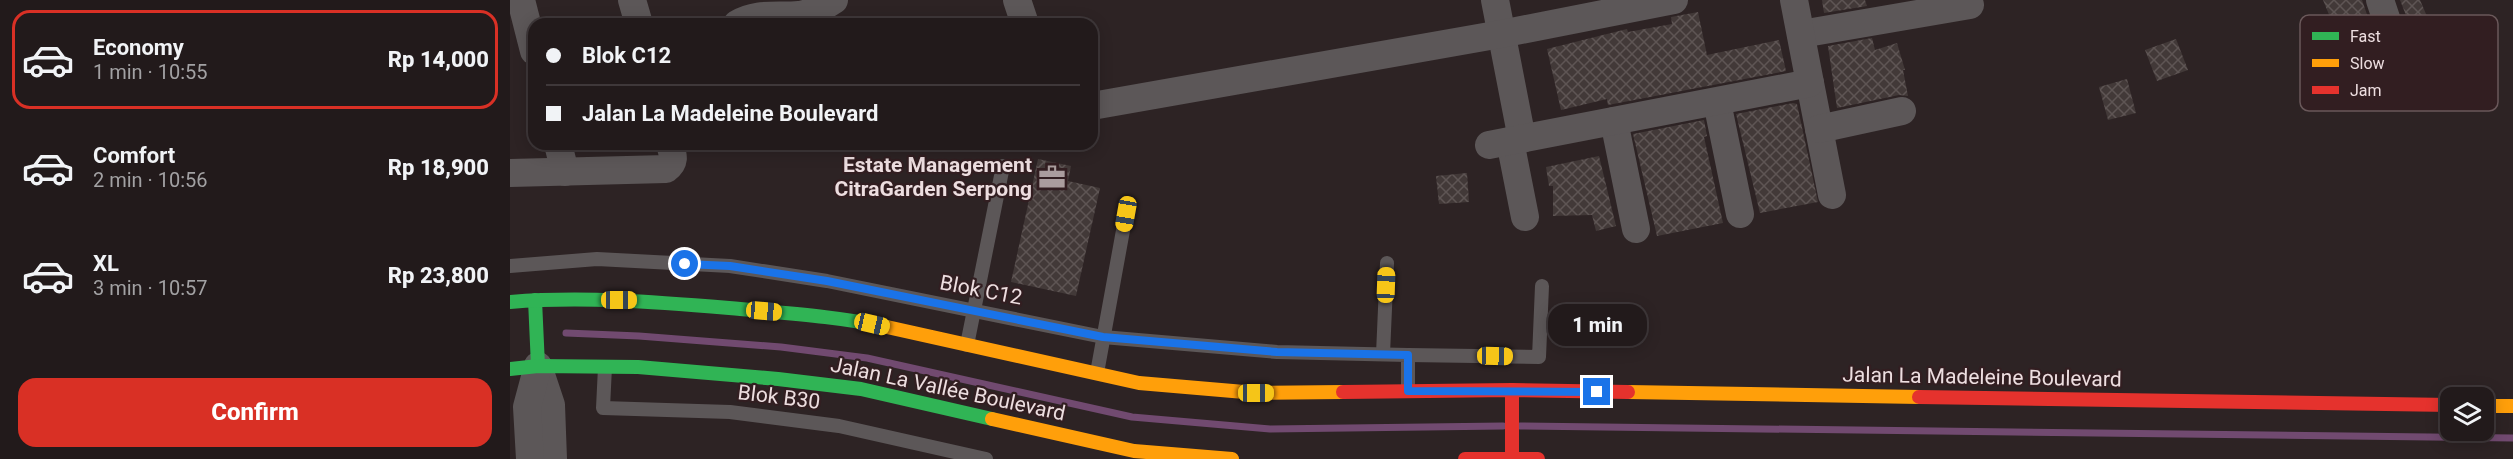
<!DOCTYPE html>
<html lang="en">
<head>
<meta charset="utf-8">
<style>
  body { margin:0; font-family:Roboto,sans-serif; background:#2e2728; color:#f1f3f6; height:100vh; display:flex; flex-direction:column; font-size:22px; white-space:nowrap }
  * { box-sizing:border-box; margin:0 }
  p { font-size:20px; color:#a2a1a3 }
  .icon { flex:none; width:33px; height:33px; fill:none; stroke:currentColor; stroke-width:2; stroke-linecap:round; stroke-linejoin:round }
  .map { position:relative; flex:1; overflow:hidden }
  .side { display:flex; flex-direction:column; background:#221a1b; width:510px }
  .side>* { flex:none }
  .hud { position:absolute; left:18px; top:18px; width:570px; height:132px; border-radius:18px; box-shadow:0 3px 15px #0003,0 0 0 2px #3f383a; display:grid; align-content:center; height:132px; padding:0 18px; background:#221a1b }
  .controls { position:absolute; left:1930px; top:387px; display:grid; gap:12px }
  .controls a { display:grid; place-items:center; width:54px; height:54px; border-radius:12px; background:#221a1b; box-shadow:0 3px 15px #0003,0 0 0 2px #3f383a; font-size:30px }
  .end { position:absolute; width:27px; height:27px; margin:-14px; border:8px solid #1a73e8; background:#fff; box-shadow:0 0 0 3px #fff }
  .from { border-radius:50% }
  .bubble { position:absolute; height:42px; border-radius:18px; background:#221a1b; box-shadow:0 3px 15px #0003,0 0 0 2px #3f383a; font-size:20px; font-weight:800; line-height:42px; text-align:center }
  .car { position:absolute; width:18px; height:36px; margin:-18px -9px; border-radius:8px; box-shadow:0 0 4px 2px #0007; background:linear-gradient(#f5c518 24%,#345 0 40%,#f5c518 0 76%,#345 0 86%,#f5c518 0) }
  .hud b { display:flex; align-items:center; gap:21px; height:57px; font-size:22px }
  .hud b+b { border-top:2px solid #3f383a }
  .hud i { width:15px; height:15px; background:#f1f3f6 }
  ul { padding:10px 0 0; list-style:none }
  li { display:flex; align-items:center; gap:18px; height:99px; margin:0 12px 9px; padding:0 6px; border:3px solid transparent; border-radius:18px }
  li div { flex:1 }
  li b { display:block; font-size:22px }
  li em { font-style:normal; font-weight:800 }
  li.on { border-color:#d93025 }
  li>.icon { width:54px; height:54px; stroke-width:1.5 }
  .button { display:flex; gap:12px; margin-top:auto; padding:12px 18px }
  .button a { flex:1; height:69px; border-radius:18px; background:#d93025; color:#fff; font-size:24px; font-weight:800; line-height:69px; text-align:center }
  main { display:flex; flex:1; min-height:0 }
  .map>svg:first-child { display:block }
</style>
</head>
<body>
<main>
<section class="side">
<ul>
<li class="on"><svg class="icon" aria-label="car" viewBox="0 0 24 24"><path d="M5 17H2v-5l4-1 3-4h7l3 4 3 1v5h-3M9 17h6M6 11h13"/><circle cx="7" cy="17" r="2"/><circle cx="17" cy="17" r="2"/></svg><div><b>Economy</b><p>1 min · 10:55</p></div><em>Rp 14,000</em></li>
<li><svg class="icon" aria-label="car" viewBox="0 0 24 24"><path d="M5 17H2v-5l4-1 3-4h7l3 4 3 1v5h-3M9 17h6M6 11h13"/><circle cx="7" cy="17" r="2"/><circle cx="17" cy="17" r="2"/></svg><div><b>Comfort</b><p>2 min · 10:56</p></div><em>Rp 18,900</em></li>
<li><svg class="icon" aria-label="car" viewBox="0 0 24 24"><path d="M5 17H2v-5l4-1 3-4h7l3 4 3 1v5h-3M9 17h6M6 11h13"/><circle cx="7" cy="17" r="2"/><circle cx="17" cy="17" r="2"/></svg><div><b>XL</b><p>3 min · 10:57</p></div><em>Rp 23,800</em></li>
</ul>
<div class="button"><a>Confirm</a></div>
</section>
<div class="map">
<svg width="2003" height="459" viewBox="0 0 2003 459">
  <defs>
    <pattern id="building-cross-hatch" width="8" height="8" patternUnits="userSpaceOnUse" patternTransform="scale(1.5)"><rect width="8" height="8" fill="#423938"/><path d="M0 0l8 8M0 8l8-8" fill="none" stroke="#5e5554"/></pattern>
  </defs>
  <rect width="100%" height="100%" fill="#2d2324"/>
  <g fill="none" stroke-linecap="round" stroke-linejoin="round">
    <g stroke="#714a70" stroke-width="7">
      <polyline points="56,333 129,336 271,347 357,358 622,417 760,429 993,426"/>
      <polyline points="1010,426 2003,438"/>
    </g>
  </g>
  <g fill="url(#building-cross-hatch)">
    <polygon points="1312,0 1355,0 1357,6 1314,13"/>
    <polygon points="1813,0 1852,0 1877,73 1844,84 1840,66"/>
    <polygon points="1890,0 1910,0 1922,28 1946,102 1932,107"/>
    <polygon points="1188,12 1197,55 1269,40 1276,71 1098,105 1097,99 1051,110 1037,49 1117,29 1118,32 1162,24 1161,17"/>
    <polygon points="1362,38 1365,50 1387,43 1395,70 1393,70 1398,96 1389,95 1327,108 1318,46"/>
    <polygon points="1666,39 1678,70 1647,81 1635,50"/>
    <polygon points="1617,79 1626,113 1598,120 1589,87"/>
    <polygon points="1283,103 1287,104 1308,202 1250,213 1226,114"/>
    <polygon points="1194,120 1197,136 1194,137 1213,223 1147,236 1123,134"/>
    <polygon points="1089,156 1106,226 1086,231 1082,215 1043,216 1043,186 1039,186 1036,167"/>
    <polygon points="528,159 561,166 558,181 590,188 566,296 501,282"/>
    <polygon points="957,173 959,202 929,204 926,176"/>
  </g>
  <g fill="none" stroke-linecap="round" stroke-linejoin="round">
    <g stroke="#5c5758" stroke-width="14">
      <polyline points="0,266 87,259 220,266 317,281 593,337 767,352 898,355 898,391"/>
      <polyline points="457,345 493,166"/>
      <polyline points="873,354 877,263"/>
      <polyline points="898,355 1029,357 1032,286"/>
      <polyline points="95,367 93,408 220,412 329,426 476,459"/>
      <polyline points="587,373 616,214"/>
    </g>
    <g stroke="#5c5758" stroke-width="28">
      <polyline points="11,0 24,51"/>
      <polyline points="122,0 129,24"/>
      <polyline points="507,0 515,24"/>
      <polyline points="985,0 1012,139"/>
      <polyline points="1870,0 1898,84"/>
      <path d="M227,24C247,12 267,17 289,15C302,13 314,7 324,0"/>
      <polyline points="1291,34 1460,5"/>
      <polyline points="1300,83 1322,195"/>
      <polyline points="1207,102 1230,214"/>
      <polyline points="582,106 991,34 1164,0"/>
      <polyline points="1104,121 1126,229"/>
      <polyline points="1309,129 1392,111"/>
      <polyline points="1000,141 1015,217"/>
      <polyline points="48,144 55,172"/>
      <polyline points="979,145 1300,83 1284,0"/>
      <path d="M0,173L156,169C166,162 163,155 160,144"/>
      <polyline points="28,366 41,405 43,459"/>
      <polyline points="20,459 17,407 28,366"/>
    </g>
    <g stroke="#30b455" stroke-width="14">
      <polyline points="25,300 28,366"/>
      <path d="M0,302C73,296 146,302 219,308C271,313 326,316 377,327"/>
      <polyline points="0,369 28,366 128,367 268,379 351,389 482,419"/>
    </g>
    <g stroke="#ff9f0a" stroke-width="14">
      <polyline points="377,327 629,383 746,393 833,392"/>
      <polyline points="1118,392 1409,397"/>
      <polyline points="1974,406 2003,406"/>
      <polyline points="482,419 624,451 722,459"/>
    </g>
    <g stroke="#e5322d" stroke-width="14">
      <polyline points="1002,390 1002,459"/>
      <polyline points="833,392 1002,390 1118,392"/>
      <polyline points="1409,397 1941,405"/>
      <polyline points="955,459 1028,459"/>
    </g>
  </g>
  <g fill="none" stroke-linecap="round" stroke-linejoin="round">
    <polyline stroke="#1a73e8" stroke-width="8" points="175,264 220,266 317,281 593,337 767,352 898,355 898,391 1087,392"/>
  </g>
  <defs>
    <symbol id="office-bare" viewBox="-9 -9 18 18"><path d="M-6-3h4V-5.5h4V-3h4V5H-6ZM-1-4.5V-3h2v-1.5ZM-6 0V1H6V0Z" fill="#aa9d9e" stroke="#321e21" stroke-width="2.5" paint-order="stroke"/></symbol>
  </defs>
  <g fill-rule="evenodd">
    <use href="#office-bare" x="523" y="158" width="38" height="38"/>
  </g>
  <g text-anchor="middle" stroke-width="4.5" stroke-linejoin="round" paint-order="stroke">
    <g font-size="21" font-weight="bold" fill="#eddee0" stroke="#321e21" text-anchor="end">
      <text x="522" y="172">Estate Management<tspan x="522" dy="24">CitraGarden Serpong</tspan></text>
    </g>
    <g font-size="21" fill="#eddee0" stroke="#321e21">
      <text transform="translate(471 290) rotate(11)" y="7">Blok C12</text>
      <text transform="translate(1472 377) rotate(1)" y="7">Jalan La Madeleine Boulevard</text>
      <text transform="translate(438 389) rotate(12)" y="7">Jalan La Vallée Boulevard</text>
      <text transform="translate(269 397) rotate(7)" y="7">Blok B30</text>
    </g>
  </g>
  <rect x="1790" y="15" width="198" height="96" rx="9" fill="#321e21" stroke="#6a585a" stroke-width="1.5"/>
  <rect x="1802" y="32" width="27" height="8" fill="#30b455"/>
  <rect x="1802" y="59" width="27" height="8" fill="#ff9f0a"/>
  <rect x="1802" y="86" width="27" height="8" fill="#e5322d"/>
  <g font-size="16" fill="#eddee0">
    <text x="1840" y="42">Fast</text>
    <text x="1840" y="69">Slow</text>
    <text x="1840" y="96">Jam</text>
  </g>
</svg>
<div class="controls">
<a><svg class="icon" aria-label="layers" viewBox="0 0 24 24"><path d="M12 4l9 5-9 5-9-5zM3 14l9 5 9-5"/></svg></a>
</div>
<i class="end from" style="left:175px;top:264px"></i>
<i class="end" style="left:1087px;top:392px"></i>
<div class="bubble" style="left:1038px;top:304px;width:99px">1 min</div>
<i class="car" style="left:616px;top:214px;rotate:190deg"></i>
<i class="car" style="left:876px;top:285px;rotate:2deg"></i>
<i class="car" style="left:109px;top:300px;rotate:90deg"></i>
<i class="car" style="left:254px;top:311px;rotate:95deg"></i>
<i class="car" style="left:362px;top:324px;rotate:103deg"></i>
<i class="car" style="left:985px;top:356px;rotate:91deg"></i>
<i class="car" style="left:746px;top:393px;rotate:90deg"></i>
<div class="hud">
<b><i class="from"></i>Blok C12</b>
<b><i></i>Jalan La Madeleine Boulevard</b>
</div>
</div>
</main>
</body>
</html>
